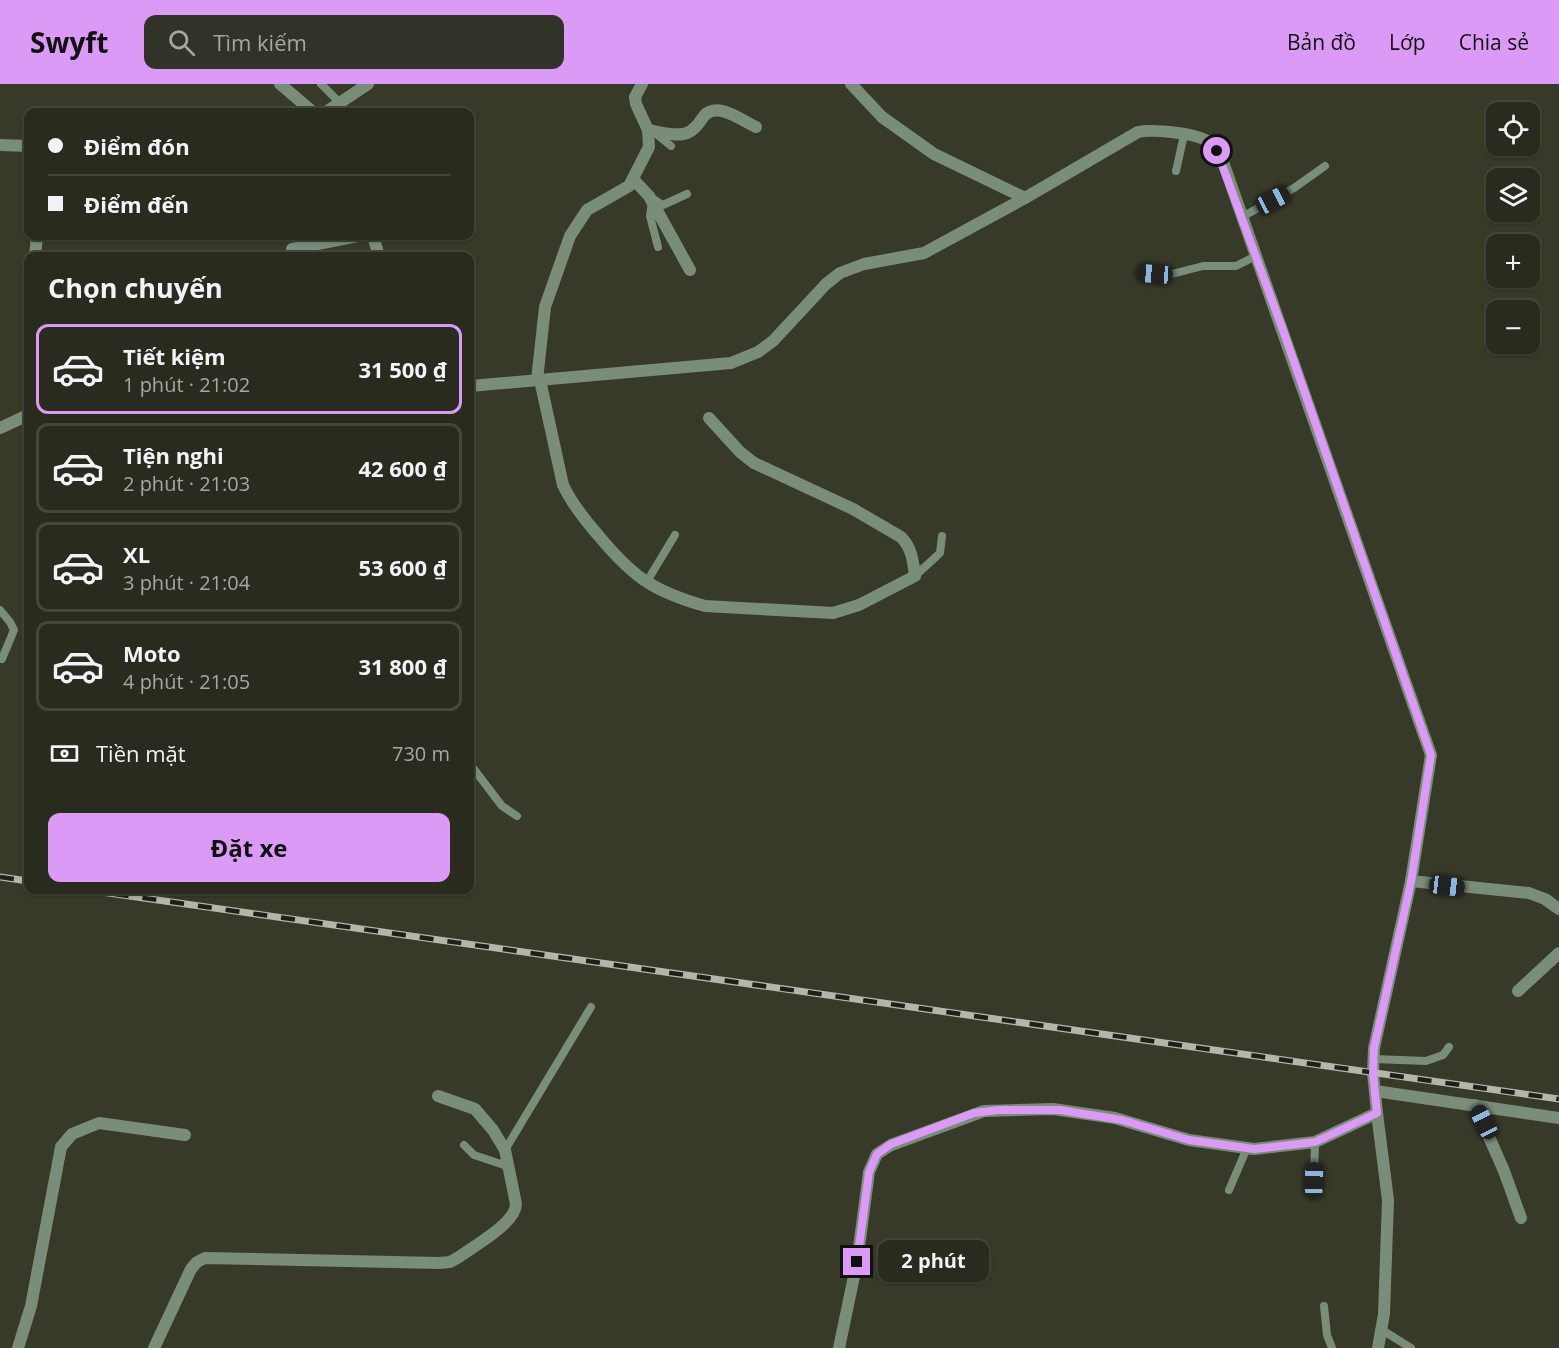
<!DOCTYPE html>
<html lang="vi">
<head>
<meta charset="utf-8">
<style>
  body { margin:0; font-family:"Open Sans",sans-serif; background:#313328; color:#f1f3f6; height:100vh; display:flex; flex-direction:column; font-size:22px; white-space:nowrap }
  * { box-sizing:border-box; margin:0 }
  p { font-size:20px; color:#a5a7a4 }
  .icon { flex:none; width:33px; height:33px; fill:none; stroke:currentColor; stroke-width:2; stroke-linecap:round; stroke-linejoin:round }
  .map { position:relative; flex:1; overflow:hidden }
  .sheet { position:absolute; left:24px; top:168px; width:450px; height:642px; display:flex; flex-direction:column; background:#292b1f; border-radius:12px; box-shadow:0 2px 4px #0004,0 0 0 2px #45473d }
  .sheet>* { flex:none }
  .banner { position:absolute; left:24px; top:24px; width:450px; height:132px; border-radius:12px; box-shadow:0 2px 4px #0004,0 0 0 2px #45473d; display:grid; align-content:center; height:132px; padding:0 24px; background:#292b1f }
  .fabs { position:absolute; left:1486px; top:18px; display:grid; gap:12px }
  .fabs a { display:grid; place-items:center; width:54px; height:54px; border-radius:12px; background:#292b1f; box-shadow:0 2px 4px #0004,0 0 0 2px #45473d; font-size:30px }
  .end { position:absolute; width:27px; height:27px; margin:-14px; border:8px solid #da9af6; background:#111; box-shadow:0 0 0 3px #111 }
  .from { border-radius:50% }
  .bubble { position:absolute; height:42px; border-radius:12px; background:#292b1f; box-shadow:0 2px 4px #0004,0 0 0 2px #45473d; font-size:20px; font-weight:700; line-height:42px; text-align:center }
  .car { position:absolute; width:18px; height:36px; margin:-18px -9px; border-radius:8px; box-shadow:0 0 4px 2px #0007; background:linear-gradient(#222 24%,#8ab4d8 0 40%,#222 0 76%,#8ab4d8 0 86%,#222 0) }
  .banner b { display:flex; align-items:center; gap:21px; height:57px; font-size:22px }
  .banner b+b { border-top:2px solid #45473d }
  .banner i { width:15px; height:15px; background:#f1f3f6 }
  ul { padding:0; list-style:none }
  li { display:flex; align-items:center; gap:18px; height:90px; margin:0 12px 9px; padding:0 12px; border:3px solid #45473d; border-radius:12px }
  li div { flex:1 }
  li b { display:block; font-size:22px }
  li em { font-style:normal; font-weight:700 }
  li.on { border-color:#da9af6 }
  li>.icon { width:54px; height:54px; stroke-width:1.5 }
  h2 { padding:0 24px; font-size:27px; line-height:72px }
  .pay { display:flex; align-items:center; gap:15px; height:66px; padding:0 24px; font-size:22px }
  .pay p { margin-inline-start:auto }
  .action { display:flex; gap:12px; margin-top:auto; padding:12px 24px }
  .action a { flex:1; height:69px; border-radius:12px; background:#da9af6; color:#111; font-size:24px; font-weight:700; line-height:69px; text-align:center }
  header { display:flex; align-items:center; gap:36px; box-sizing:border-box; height:84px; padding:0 30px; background:#da9af6; color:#111 }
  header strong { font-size:28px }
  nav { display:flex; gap:33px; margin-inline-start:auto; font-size:21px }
  .search { width:420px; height:54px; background:#313328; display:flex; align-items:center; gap:15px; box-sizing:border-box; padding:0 21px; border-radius:12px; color:#a5a7a4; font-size:22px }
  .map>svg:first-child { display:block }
</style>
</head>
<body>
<header>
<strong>Swyft</strong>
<div class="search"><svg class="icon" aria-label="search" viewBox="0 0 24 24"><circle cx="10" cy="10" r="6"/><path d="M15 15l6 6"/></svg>Tìm kiếm</div>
<nav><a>Bản đồ</a><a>Lớp</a><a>Chia sẻ</a></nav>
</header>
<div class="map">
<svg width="1559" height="1264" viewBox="0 0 1559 1264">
  <rect width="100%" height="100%" fill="#373929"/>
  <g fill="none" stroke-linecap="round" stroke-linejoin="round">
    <g stroke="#7a8c7a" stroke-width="8">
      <polyline points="321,0 340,19"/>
      <polyline points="655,49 671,62"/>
      <polyline points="1176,87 1184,51"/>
      <polyline points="652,114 663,121 687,110"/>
      <polyline points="652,118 650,132 658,163"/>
      <polyline points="1242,133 1294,104 1325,82"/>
      <polyline points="1142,189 1168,191 1203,182 1236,182 1256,172"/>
      <polyline points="915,492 940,469 942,452"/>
      <polyline points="646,499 675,451"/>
      <polyline points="0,526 10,538 14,546 2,575"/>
      <polyline points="470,680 502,722 517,732"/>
      <polyline points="1374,975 1426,977 1443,971 1449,963"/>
      <polyline points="464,1061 474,1071 510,1083"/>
      <polyline points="505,1066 591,923"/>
      <polyline points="1314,1096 1315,1058"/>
      <polyline points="1229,1106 1247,1064"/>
      <polyline points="1324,1222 1327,1251 1332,1264"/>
      <polyline points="1382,1246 1411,1264"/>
    </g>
    <g stroke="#7a8c7a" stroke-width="12">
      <polyline points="280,0 313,28"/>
      <polyline points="851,0 882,33 934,70 1025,114"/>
      <polyline points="326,28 368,0"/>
      <path d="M648,46C660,48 676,53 687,49C695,46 699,39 704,32C717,17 741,36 756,43"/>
      <polyline points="0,61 28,62"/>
      <polyline points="634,96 649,112 690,186"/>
      <polyline points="373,152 379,172"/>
      <polyline points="292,165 358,152"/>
      <polyline points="35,172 37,152"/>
      <polyline points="537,296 545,223 570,152 587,126 629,102 649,63 648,46 636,20 635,13 642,0"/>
      <path d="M540,296L563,401C572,420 584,435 598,451C632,492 652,507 705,522L833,529L859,521L915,492C913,477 912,464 901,453L853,425L754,379L740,368L709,334"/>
      <path d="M470,302L731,279L758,268L773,257L826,200L840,189L864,180L924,169L1025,114L1138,48C1152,45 1195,49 1207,57C1214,61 1218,68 1222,75L1431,671L1411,797L1374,964L1373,989L1377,1029L1388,1116L1384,1230L1378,1264"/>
      <polyline points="0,344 28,331"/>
      <polyline points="1411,797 1529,809 1545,815 1559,825"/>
      <polyline points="1518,907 1559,869"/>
      <polyline points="1375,1007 1559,1034"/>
      <polyline points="1475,1021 1504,1087 1521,1134"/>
      <polyline points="18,1264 31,1222 61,1063 72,1050 99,1039 185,1051"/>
      <path d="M154,1264L191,1185L197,1178L205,1174L439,1179L450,1178L459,1173C474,1162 516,1139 516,1120L505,1066L493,1046L475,1025L438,1012"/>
      <polyline points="839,1264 857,1178 869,1088 877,1070 891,1061 984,1027 1053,1025 1115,1034 1189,1056 1254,1065 1315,1058 1377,1029"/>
    </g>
    <defs>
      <g id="rail">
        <polyline points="0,793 28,797"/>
        <polyline points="87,806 1559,1015"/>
      </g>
    </defs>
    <use href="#rail" stroke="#b5b6aa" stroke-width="7"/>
    <use href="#rail" stroke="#1e1f18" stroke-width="4.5" stroke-dasharray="14" stroke-linecap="butt"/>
  </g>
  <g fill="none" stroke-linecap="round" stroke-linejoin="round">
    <polyline stroke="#da9af6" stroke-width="8" points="857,1178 869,1088 877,1070 891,1060 974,1029 998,1026 1060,1026 1122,1036 1189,1056 1254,1065 1315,1058 1377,1029 1373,989 1374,964 1411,798 1431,671 1284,249 1217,67"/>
  </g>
</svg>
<div class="fabs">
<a><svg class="icon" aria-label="locate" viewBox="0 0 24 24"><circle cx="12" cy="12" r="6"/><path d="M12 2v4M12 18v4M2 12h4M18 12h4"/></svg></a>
<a><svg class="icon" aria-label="layers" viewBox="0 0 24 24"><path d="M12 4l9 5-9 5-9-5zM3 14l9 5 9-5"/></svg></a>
<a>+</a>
<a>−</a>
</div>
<i class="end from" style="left:1217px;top:67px"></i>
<i class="end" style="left:857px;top:1178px"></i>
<div class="bubble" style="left:878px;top:1156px;width:111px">2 phút</div>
<i class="car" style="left:1273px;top:116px;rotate:62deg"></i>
<i class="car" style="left:1155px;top:190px;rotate:274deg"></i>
<i class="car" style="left:1447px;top:802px;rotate:97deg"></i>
<i class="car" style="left:1484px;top:1038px;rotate:333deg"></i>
<i class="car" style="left:1314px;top:1096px;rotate:1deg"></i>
<div class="banner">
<b><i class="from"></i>Điểm đón</b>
<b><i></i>Điểm đến</b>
</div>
<section class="sheet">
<h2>Chọn chuyến</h2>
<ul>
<li class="on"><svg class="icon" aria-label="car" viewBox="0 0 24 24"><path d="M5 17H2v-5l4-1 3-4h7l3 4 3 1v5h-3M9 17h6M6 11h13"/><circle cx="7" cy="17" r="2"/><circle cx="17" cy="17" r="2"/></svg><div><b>Tiết kiệm</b><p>1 phút · 21:02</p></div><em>31 500 ₫</em></li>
<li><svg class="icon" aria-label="car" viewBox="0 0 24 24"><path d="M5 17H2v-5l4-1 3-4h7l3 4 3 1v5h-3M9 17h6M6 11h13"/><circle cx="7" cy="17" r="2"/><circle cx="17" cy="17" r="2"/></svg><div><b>Tiện nghi</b><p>2 phút · 21:03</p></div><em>42 600 ₫</em></li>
<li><svg class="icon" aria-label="car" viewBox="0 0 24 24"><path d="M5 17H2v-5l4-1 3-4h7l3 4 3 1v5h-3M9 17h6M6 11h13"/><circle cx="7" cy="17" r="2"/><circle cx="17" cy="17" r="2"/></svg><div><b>XL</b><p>3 phút · 21:04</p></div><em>53 600 ₫</em></li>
<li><svg class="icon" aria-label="car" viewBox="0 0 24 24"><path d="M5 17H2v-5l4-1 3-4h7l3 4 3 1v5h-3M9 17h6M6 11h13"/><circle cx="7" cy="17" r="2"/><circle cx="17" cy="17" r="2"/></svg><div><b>Moto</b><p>4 phút · 21:05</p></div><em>31 800 ₫</em></li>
</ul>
<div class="pay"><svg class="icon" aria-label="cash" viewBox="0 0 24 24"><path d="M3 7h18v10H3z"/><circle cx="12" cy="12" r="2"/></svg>Tiền mặt<p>730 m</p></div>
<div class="action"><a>Đặt xe</a></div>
</section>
</div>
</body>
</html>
